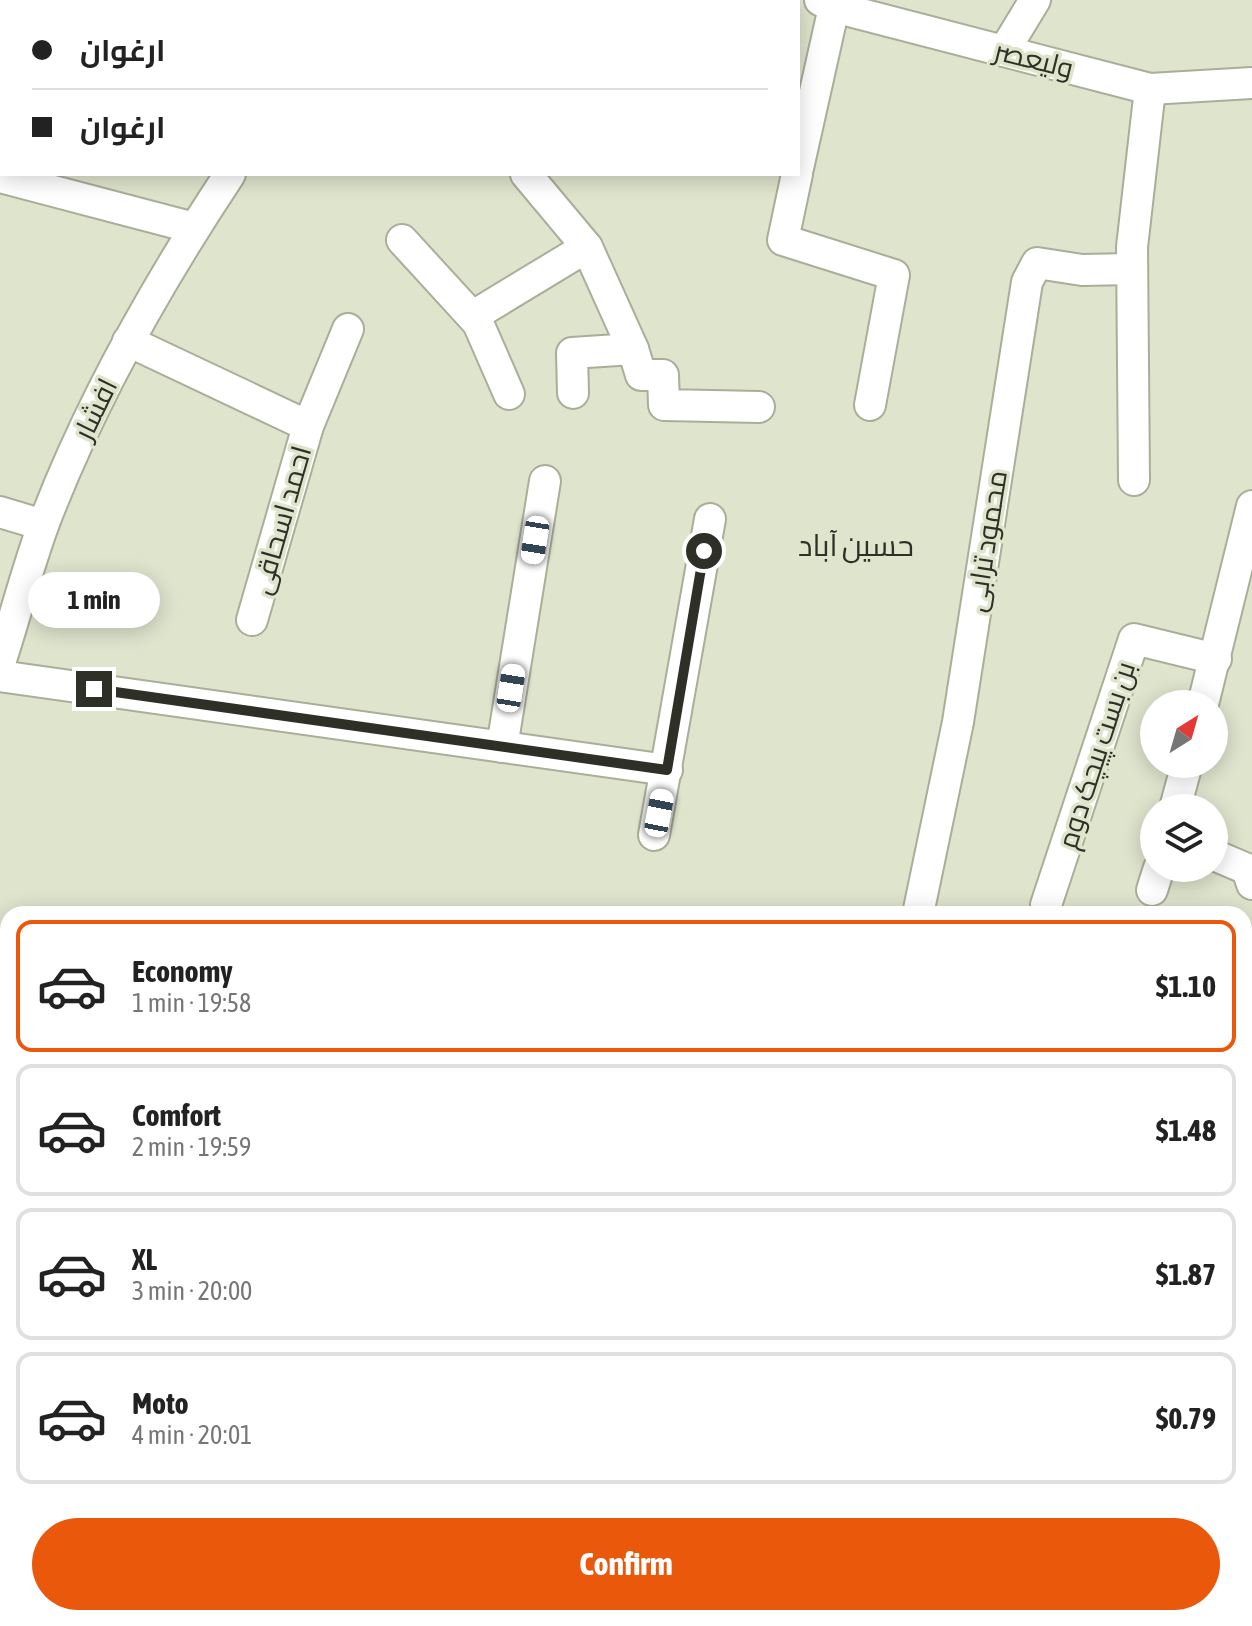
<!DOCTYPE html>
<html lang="en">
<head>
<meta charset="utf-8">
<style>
  body { margin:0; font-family:"Asap Condensed",Cairo,sans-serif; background:#f2f2f2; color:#222; height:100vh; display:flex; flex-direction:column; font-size:30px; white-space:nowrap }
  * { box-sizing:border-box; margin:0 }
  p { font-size:26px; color:#767676 }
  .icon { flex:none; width:44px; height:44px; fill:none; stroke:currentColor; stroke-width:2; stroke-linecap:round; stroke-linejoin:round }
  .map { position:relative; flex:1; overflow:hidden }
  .panel { position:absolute; left:0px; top:906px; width:1252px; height:720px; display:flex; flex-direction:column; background:#fff; border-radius:24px 24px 0 0; box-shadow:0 4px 20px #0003 }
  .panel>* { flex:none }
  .hud { position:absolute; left:0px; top:0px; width:800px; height:176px; box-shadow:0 4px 20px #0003; display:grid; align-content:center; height:176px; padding:0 32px; background:#fff }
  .needle { width:52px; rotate:37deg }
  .controls { position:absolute; left:1140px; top:690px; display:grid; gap:16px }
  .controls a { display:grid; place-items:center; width:88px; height:88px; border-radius:50%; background:#fff; box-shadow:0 4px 20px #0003; font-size:40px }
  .end { position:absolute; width:36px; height:36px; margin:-18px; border:10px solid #2e3027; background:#fff; box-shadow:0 0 0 4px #fff }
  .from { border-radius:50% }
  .bubble { position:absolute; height:56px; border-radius:28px; background:#fff; box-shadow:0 4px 20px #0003; font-size:26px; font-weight:700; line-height:56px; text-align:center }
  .car { position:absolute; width:24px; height:48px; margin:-24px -12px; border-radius:10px; box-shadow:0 0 6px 2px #0007; background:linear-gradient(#fff 24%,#345 0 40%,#fff 0 76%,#345 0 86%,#fff 0) }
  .hud b { display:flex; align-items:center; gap:28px; height:76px; font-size:30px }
  .hud b+b { border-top:2px solid #e0e0e0 }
  .hud i { width:20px; height:20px; background:#222 }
  ul { padding:14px 0 0; list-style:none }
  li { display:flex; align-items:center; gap:24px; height:132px; margin:0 16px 12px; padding:0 16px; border:4px solid #e0e0e0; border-radius:16px }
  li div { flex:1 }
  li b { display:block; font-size:30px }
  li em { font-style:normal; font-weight:700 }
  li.active { border-color:#ea580c }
  li>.icon { width:72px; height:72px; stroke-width:1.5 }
  .primary-button { display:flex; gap:16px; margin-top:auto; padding:16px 32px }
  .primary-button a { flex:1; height:92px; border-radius:48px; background:#ea580c; color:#fff; font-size:32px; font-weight:700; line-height:92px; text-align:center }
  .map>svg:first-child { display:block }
</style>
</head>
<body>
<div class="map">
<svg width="1252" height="1626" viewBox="0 0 1252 1626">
  <rect width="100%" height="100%" fill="#dfe4cd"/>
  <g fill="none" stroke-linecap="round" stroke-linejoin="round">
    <defs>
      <g id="minor">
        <polyline points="820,0 834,7 1150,89 1252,83"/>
        <polyline points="347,2 349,0"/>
        <polyline points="1004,51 1035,0"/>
        <polyline points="798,168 834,7"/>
        <polyline points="526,174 587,247 633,349 641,375 663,375 664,405 759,407"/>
        <polyline points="797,174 783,240 894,275 870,405"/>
        <polyline points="0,177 194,228"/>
        <polyline points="402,240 478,323"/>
        <polyline points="128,341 308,426"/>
        <polyline points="573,393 572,353 633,349"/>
        <polyline points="509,394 478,323 478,313 587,247"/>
        <polyline points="1134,480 1132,247 1150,89"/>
        <polyline points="0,512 43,525"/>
        <polyline points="252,620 308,426 348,329"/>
        <path d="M0,663C15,617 27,569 44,523C91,400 157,284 230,174"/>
        <polyline points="0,676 667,770"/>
        <polyline points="1203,704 1252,506"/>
        <polyline points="502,747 545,481"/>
        <polyline points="1175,808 1187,764"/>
        <polyline points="654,835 710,519"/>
        <polyline points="1214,855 1247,869 1252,884"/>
        <polyline points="1152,890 1159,868"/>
        <polyline points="1046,905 1134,639 1216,659"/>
        <polyline points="918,914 958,722 1027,282 1037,263 1082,270 1132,269"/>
        <polyline points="606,1618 609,1626"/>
        <polyline points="178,1626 180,1618"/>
      </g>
      <g id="major">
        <polyline points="1244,1493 1252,1490"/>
        <polyline points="1244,1560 1252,1558"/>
        <polyline points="1244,1600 1252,1598"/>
        <polyline points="828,1626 852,1618"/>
        <polyline points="1034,1626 1060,1618"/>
        <polyline points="1161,1626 1186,1618"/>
      </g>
    </defs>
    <use href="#minor" stroke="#aaae98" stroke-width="34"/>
    <use href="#major" stroke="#fff" stroke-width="42"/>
    <polyline stroke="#949887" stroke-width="5" stroke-dasharray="6 6" stroke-linecap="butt" points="893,1618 895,1626"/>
    <use href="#minor" stroke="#fff" stroke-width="30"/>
    <use href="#major" stroke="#9eb4f7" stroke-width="38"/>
  </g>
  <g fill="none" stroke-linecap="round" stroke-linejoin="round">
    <polyline stroke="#2e3027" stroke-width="10" points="94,689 667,770 704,551"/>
  </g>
  <g text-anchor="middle" stroke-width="7" stroke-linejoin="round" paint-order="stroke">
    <g font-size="28" fill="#2e3027" stroke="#dfe4cd">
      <text transform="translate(1034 59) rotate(14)" y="10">ولیعصر</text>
      <text transform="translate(95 409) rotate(-64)" y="10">افشار</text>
      <text transform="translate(281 520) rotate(-74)" y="10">احمد اسحاقی</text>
      <text transform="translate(986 541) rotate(-81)" y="10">محمود ترابی</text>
      <text transform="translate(1096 755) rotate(-72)" y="10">بن بست پیچک دوم</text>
    </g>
    <g font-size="30" fill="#2e3027" stroke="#dfe4cd">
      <text x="856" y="556">حسین آباد</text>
    </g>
  </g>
</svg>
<div class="controls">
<a><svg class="needle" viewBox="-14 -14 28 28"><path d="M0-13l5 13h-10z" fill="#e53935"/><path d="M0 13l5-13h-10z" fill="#767676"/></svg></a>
<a><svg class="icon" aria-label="layers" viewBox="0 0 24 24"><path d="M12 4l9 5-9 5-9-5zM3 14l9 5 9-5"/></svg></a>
</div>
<i class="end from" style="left:704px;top:551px"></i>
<i class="end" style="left:94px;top:689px"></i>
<div class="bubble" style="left:28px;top:572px;width:132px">1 min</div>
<i class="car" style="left:535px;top:540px;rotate:189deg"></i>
<i class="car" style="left:511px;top:688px;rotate:9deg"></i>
<i class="car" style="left:659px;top:813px;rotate:11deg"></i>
<div class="hud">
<b><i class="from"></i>ارغوان</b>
<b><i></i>ارغوان</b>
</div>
<section class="panel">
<ul>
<li class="active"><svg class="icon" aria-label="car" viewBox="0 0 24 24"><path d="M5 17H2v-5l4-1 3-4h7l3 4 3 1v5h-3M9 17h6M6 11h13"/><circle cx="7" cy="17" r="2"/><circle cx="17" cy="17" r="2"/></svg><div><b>Economy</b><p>1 min · 19:58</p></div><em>$1.10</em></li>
<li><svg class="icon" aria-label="car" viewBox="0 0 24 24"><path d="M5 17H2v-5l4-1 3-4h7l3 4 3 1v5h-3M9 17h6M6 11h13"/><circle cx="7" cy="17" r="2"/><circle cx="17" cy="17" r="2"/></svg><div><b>Comfort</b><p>2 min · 19:59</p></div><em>$1.48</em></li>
<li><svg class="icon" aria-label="car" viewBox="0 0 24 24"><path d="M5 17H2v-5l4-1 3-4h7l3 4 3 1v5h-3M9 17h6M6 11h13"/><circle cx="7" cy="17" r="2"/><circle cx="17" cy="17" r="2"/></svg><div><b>XL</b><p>3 min · 20:00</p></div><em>$1.87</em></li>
<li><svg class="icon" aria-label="car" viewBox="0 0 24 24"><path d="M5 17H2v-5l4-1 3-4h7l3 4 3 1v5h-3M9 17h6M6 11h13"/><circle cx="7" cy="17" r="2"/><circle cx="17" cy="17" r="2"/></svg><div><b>Moto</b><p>4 min · 20:01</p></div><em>$0.79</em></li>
</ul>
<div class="primary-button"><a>Confirm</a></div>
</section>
</div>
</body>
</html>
